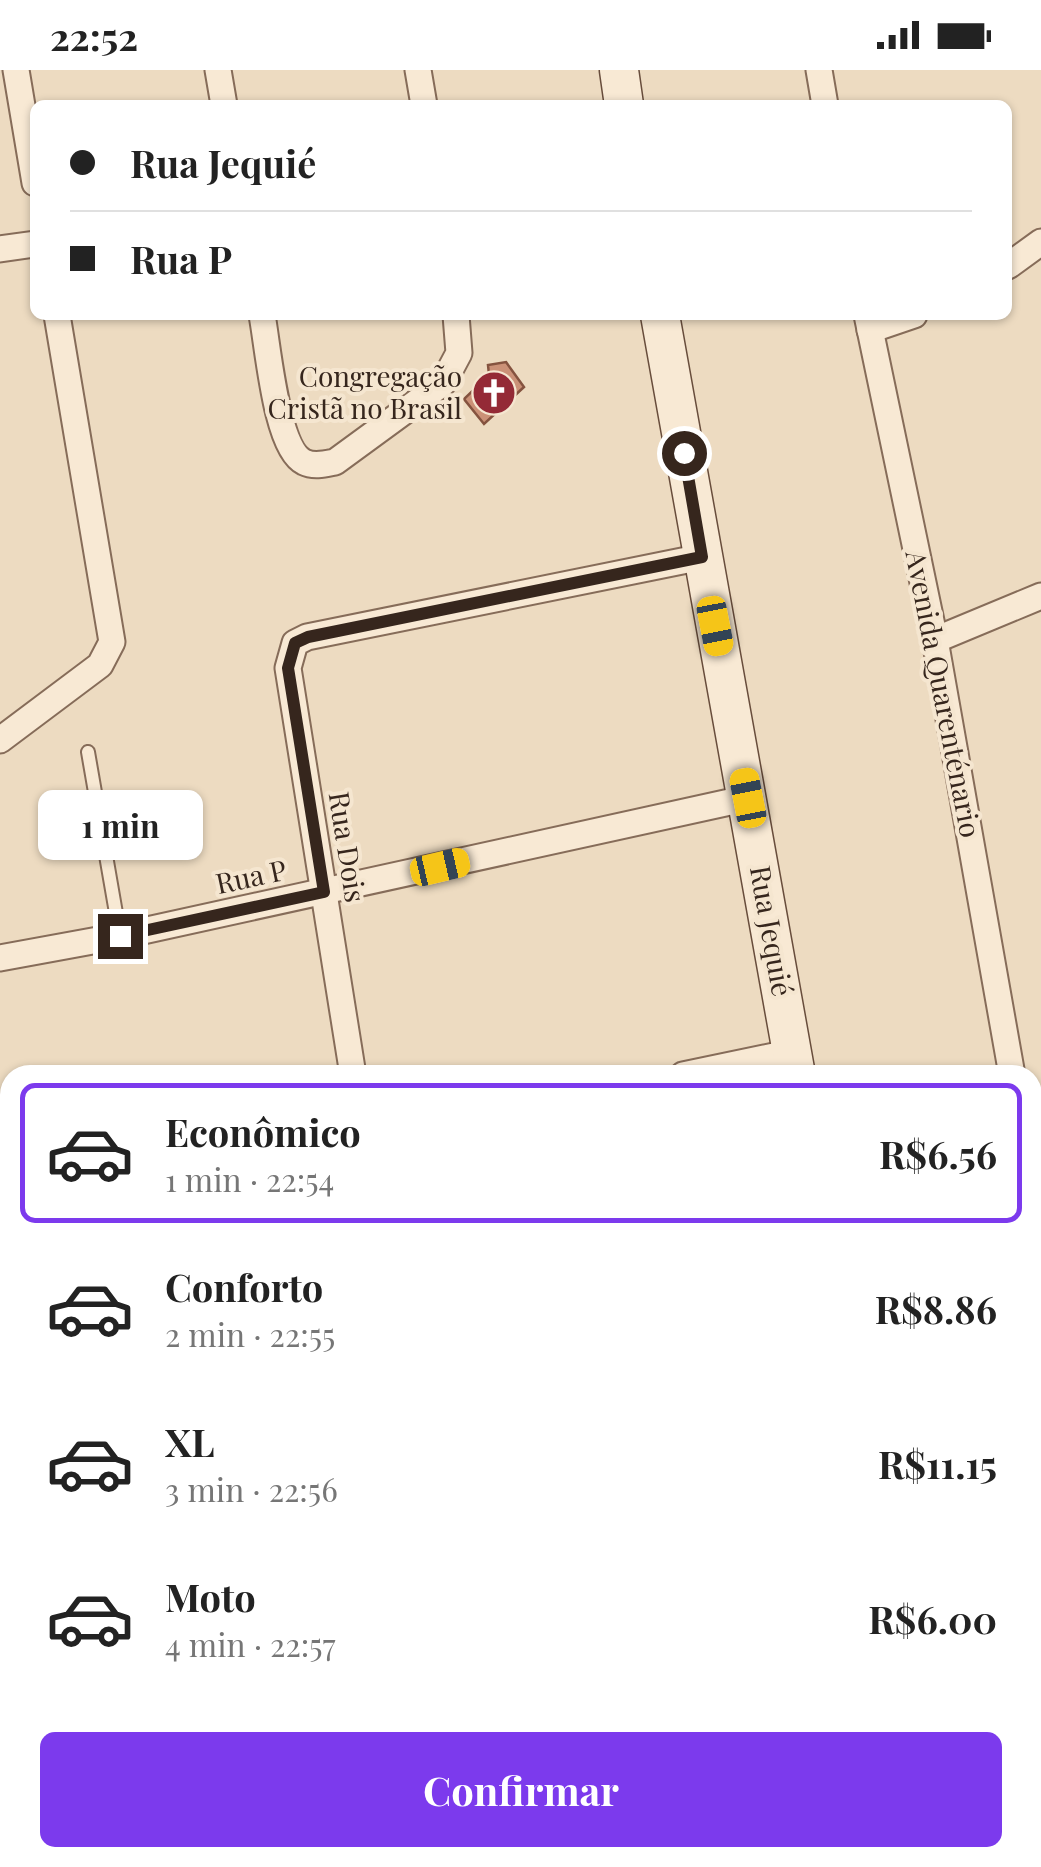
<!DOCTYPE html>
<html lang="pt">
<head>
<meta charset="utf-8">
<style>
  body { margin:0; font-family:"Playfair Display",serif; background:#f6f6f6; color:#222; height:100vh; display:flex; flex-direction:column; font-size:38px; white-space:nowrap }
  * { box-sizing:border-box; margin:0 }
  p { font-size:32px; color:#767676 }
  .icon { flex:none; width:55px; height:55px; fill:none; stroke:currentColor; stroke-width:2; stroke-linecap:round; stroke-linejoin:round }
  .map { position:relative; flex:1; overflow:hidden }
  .panel { position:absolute; left:0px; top:995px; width:1042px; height:802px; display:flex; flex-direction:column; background:#fff; border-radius:30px 30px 0 0; box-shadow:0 2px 8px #0004 }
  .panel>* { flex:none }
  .guide { position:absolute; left:30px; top:30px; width:982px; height:220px; border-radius:15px; box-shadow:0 2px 8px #0004; display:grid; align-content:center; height:220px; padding:0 40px; background:#fff }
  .end { position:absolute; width:45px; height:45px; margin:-22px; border:12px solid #36261d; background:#fff; box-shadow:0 0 0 5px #fff }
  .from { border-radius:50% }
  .bubble { position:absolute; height:70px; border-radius:15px; background:#fff; box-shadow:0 2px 8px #0004; font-size:32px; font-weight:700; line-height:70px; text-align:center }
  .car { position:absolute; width:30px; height:60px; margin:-30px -15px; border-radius:12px; box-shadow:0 0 8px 2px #0007; background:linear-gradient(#f5c518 24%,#345 0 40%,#f5c518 0 76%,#345 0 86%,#f5c518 0) }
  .guide b { display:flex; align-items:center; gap:35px; height:95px; font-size:38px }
  .guide b+b { border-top:2px solid #e0e0e0 }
  .guide i { width:25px; height:25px; background:#222 }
  ul { padding:18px 0 0; list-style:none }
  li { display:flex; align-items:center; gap:30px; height:140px; margin:0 20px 15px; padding:0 20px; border:5px solid transparent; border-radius:15px }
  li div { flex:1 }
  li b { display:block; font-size:38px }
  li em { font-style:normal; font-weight:700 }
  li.on { border-color:#7c3aed }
  li>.icon { width:90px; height:90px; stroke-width:1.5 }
  .primary-button { display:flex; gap:20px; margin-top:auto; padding:20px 40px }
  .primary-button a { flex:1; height:115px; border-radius:15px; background:#7c3aed; color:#fff; font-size:40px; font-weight:700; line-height:115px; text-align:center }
  .status { display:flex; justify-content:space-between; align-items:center; height:70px; padding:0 50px; background:#fff; direction:ltr }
  .status svg { height:28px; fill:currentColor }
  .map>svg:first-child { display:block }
</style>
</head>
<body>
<div class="status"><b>22:52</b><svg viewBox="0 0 49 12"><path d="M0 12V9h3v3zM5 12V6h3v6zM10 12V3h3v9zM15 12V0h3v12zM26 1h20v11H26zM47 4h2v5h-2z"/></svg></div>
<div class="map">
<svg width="1041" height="1797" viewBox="0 0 1041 1797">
  <rect width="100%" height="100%" fill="#eddbc1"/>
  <polygon fill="#cb9177" stroke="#85533f" stroke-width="2.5" points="506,292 524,317 484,354 464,329 489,305 488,295"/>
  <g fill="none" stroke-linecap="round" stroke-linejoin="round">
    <defs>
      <polyline id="lane" points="88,682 120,866"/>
      <g id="street">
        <polyline points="16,0 35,113"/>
        <polyline points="218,0 224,35"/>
        <polyline points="418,0 424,35"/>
        <polyline points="819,0 825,35"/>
        <polyline points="0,179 35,174"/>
        <polyline points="1008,196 1041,172"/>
        <path d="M262,245C268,276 276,379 304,392C314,397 325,394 335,392L443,313L459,283L456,245"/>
        <polyline points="867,245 935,570 1012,1005"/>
        <polyline points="870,260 914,245"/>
        <polyline points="935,570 1041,526"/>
        <polyline points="0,670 100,595 112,572 57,245"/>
        <polyline points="0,888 120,866 748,728"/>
        <polyline points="353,1005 288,598 295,573 307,567 702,487"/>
        <polyline points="683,1005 793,982"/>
        <polyline points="1032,1131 1041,1183"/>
        <polyline points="0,1135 10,1133"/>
        <polyline points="0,1417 10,1415"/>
        <polyline points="0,1684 10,1683"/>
        <polyline points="475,1788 477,1797"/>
        <polyline points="768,1788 769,1797"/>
      </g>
      <g id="secondary">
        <polyline points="619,0 624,35"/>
        <polyline points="660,245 796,1005"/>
        <polyline points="1032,1399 1041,1395"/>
        <polyline points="1032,1458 1041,1461"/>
        <polyline points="1032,1527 1041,1575"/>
        <polyline points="939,1788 940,1797"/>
      </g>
    </defs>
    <use href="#lane" stroke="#866c59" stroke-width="16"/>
    <use href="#street" stroke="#866c59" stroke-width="29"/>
    <use href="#secondary" stroke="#684d3c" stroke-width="41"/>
    <polyline stroke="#866c59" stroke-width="5" stroke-dasharray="8 5" stroke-linecap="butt" points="1032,1770 1041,1769"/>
    <use href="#lane" stroke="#f8e9d4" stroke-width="12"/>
    <use href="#street" stroke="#f8e9d4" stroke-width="25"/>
    <use href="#secondary" stroke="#f8e9d4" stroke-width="38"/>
  </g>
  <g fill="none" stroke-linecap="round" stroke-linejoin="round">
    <polyline stroke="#36261d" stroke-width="12" points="120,866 324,822 288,598 295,573 308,567 702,487 684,383"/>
  </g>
  <defs>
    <symbol id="church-disc" viewBox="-11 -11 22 22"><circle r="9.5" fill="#942a36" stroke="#f5e6d0"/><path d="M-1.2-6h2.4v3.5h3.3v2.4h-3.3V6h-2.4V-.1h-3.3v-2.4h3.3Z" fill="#fff"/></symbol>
  </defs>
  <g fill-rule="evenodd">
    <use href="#church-disc" x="469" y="298" width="50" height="50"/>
  </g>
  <g text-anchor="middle" stroke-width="8" stroke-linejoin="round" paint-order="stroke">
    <g font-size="28" fill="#36261d" stroke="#f5e6d0" text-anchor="end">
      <text x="462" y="317">Congregação<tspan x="462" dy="32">Cristã no Brasil</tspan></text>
    </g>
    <g font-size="28" fill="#36261d" stroke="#f5e6d0">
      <text transform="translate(943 624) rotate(79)" y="10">Avenida Quarenténario</text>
      <text transform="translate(347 777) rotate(81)" y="10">Rua Dois</text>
      <text transform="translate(251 807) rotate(-12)" y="10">Rua P</text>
      <text transform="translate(771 861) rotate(80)" y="10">Rua Jequié</text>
    </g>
  </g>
</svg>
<i class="end from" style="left:684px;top:383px"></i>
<i class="end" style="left:120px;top:866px"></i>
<div class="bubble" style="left:38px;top:720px;width:165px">1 min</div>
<i class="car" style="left:715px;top:556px;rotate:169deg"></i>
<i class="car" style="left:748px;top:728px;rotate:349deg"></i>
<i class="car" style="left:440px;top:797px;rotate:77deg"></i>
<div class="guide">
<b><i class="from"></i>Rua Jequié</b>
<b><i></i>Rua P</b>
</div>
<section class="panel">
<ul>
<li class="on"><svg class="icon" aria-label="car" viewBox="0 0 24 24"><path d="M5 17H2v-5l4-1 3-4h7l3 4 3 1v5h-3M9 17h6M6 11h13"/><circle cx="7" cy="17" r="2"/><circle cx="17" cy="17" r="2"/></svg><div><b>Econômico</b><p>1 min · 22:54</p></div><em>R$6.56</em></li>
<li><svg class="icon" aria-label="car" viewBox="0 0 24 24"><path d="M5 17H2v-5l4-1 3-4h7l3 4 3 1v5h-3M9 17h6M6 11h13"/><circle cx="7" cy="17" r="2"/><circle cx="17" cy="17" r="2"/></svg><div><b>Conforto</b><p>2 min · 22:55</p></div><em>R$8.86</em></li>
<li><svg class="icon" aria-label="car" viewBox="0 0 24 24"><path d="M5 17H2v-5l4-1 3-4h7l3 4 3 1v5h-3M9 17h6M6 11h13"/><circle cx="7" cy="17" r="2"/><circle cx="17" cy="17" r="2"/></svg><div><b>XL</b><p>3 min · 22:56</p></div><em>R$11.15</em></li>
<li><svg class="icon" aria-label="car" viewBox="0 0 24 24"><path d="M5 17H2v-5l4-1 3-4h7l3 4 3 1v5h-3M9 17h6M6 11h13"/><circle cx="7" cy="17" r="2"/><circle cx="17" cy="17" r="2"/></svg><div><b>Moto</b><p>4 min · 22:57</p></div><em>R$6.00</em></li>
</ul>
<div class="primary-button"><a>Confirmar</a></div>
</section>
</div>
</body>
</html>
